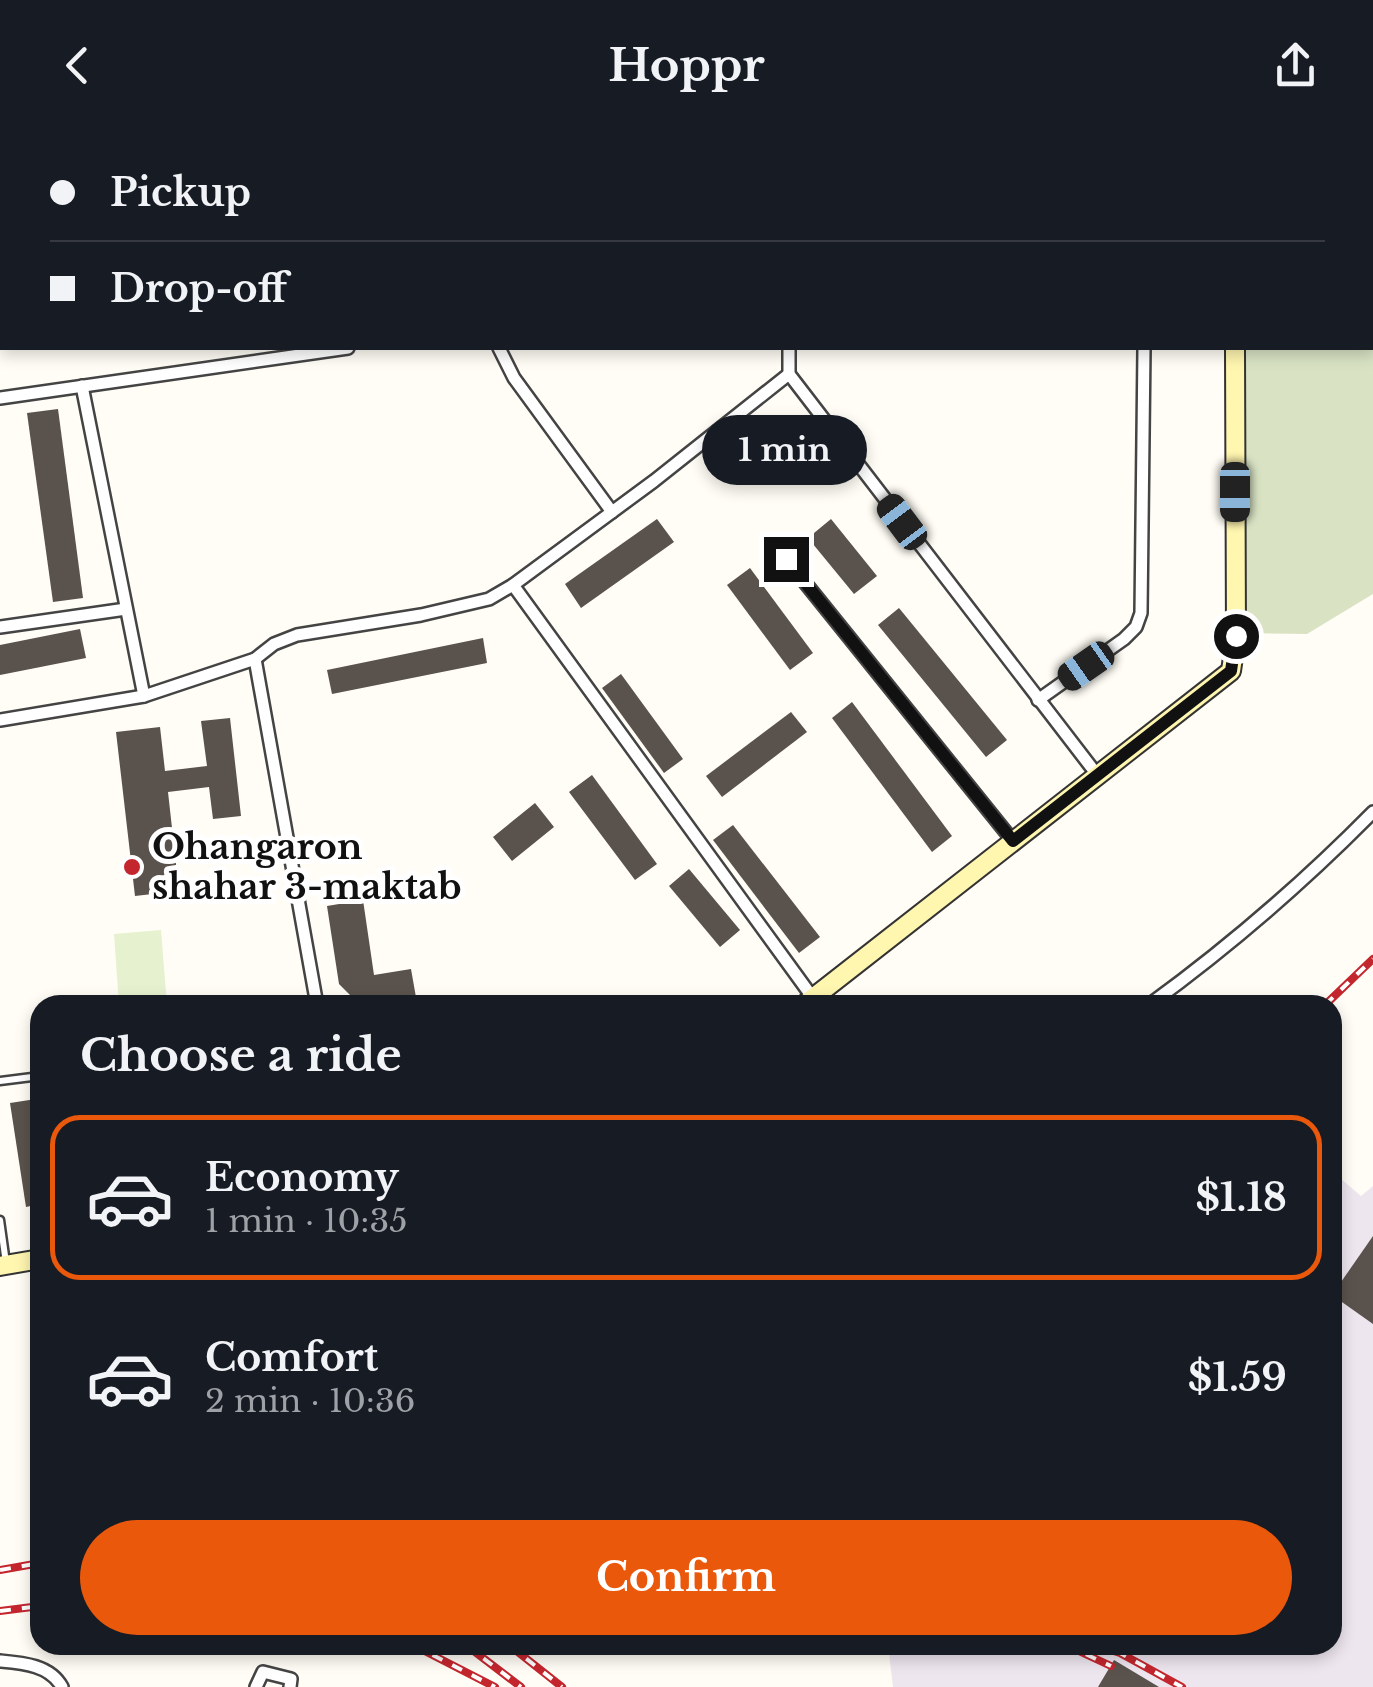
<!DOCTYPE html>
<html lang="en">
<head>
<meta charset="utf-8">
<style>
  body { margin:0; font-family:"Libre Baskerville",serif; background:#242831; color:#f1f3f6; height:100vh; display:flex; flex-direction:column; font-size:38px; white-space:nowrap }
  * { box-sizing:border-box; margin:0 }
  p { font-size:32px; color:#9ea1a6 }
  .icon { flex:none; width:55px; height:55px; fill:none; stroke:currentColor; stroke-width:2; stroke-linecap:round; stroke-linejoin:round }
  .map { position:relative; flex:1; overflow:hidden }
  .drawer { position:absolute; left:30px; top:865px; width:1312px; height:660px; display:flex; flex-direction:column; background:#171b24; border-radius:30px; box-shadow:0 5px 15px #0003 }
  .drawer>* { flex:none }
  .banner { position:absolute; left:0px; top:0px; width:1375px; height:220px; box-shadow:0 5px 15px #0003; display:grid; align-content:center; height:220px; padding:0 50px; background:#171b24 }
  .end { position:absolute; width:45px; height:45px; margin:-22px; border:12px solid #111; background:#fff; box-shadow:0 0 0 5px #fff }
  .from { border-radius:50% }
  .bubble { position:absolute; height:70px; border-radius:35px; background:#171b24; box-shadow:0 5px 15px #0003; font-size:32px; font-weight:800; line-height:70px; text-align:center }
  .car { position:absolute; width:30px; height:60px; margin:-30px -15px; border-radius:12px; box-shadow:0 0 8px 2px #0007; background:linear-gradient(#222 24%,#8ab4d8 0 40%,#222 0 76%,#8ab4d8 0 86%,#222 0) }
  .banner b { display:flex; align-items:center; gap:35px; height:95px; font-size:38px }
  .banner b+b { border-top:2px solid #363941 }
  .banner i { width:25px; height:25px; background:#f1f3f6 }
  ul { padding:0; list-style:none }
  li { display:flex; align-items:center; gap:30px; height:165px; margin:0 20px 15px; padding:0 30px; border:5px solid transparent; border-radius:30px }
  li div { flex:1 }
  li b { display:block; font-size:38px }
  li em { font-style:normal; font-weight:800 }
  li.on { border-color:#ea580c }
  li>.icon { width:90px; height:90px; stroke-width:1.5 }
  h2 { padding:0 50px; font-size:45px; line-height:120px }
  .cta { display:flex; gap:20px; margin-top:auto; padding:20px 50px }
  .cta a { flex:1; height:115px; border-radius:60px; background:#ea580c; color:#fff; font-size:40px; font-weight:800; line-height:115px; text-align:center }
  header { display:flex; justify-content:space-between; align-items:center; height:130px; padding:0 50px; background:#171b24; font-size:45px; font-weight:800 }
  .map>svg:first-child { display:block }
</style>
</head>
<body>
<header><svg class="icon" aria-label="back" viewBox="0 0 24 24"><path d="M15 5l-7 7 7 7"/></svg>Hoppr<svg class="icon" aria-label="share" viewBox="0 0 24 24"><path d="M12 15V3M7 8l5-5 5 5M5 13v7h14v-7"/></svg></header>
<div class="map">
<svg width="1373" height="1557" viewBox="0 0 1373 1557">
  <rect width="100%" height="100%" fill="#fffdf5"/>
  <polygon fill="#eee6ef" points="1333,1042 1361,1066 1373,1056 1373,1557 893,1557 888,1515 1332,1515"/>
  <polygon fill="#d9e3c4" points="1240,0 1373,0 1373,464 1307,504 1244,503 1242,218 1372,218 1372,2"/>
  <polygon fill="#e6f2cf" points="161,800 167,875 119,875 114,804"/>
  <g fill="#5a524d">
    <polygon points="58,279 83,468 53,472 27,283"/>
    <polygon points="657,389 674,412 581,478 565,454"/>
    <polygon points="831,389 877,446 854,464 808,408"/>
    <polygon points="750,438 813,523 790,540 727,455"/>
    <polygon points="899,478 1007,610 986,627 878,495"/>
    <polygon points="80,499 86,528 0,545 0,515"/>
    <polygon points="483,508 487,533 332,564 327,540"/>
    <polygon points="621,544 683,629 664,643 602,558"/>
    <polygon points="852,572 952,706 932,722 832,588"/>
    <polygon points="791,582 807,602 722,667 706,646"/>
    <polygon points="230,588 241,686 213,689 209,657 168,662 179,761 135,766 116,602 160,597 165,641 207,636 201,591"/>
    <polygon points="592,645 657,734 635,750 569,662"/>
    <polygon points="535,673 554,697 512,731 493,707"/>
    <polygon points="733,695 820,807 799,823 713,710"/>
    <polygon points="689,739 740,800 720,817 669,756"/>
    <polygon points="363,770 374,845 411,839 417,873 360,875 339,854 327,776"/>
    <polygon points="36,969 40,996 40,1074 26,1077 10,973"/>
    <polygon points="1373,1106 1373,1194 1332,1165"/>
    <polygon points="1114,1530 1159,1557 1098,1557"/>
  </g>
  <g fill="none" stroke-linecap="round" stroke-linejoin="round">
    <defs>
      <g id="lane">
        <polyline points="0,951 40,946"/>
        <polyline points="0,1090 6,1133"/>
      </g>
      <g id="street">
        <polyline points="396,0 398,2"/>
        <polyline points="792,2 793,0"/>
        <polyline points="1146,2 1146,0"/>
        <polyline points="499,218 514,248 612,382"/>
        <polyline points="789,218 789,244 1098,646"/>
        <polyline points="82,256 144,566"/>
        <polyline points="0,268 348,218"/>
        <polyline points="786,429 1013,711"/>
        <polyline points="513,455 813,868"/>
        <polyline points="0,497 126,479"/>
        <polyline points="255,529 317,875"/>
        <polyline points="1038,570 1124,509 1136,497 1141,483 1144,218"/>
        <polyline points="0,590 144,566 255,529 274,514 297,505 421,485 489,469 513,455 654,351 789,244"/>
        <path d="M1149,875C1230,816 1303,753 1373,682"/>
        <path d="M0,1531C23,1533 50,1535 62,1557"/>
        <polyline points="256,1557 263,1542 291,1549 290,1557"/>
      </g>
      <g id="secondary">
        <polyline points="1234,0 1234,2"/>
        <polyline points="804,875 1231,541 1236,506 1235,218"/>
        <polyline points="0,1136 40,1129"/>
      </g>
    </defs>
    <use href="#lane" stroke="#444" stroke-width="11"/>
    <use href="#street" stroke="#444" stroke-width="16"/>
    <use href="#secondary" stroke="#333" stroke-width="22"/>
    <use href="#lane" stroke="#fff" stroke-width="6"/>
    <use href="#street" stroke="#fff" stroke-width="11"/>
    <use href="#secondary" stroke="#fff6b0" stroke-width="18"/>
    <defs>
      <g id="rail">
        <polyline points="1325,875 1373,829"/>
        <polyline points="0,1440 40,1433"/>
        <polyline points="0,1481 40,1476"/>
        <polyline points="413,1515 495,1557"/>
        <polyline points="466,1515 521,1557"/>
        <polyline points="509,1515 562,1557"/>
        <polyline points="1066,1515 1111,1536"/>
        <polyline points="1095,1515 1120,1523 1182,1557"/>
      </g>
    </defs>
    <use href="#rail" stroke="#c4262e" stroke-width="8"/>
    <use href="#rail" stroke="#fff" stroke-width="4" stroke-dasharray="11" stroke-linecap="butt"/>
  </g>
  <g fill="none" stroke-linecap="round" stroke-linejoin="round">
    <polyline stroke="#111" stroke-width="12" points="786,429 1013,711 1231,541 1236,506"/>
  </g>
  <circle fill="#c4262e" stroke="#fff" stroke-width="4" cx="132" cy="737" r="10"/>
  <g text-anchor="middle" stroke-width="10" stroke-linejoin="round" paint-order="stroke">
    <g font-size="35" font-weight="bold" fill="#111" stroke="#fff" text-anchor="start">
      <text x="152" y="729">Ohangaron<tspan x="152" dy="40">shahar 3-maktab</tspan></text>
    </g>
  </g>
</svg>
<i class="end from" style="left:1236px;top:506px"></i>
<i class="end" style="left:786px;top:429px"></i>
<div class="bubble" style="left:702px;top:285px;width:165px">1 min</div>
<i class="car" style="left:1235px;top:362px;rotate:180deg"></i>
<i class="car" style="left:902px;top:392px;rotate:323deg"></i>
<i class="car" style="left:1086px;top:536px;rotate:235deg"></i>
<div class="banner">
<b><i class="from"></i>Pickup</b>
<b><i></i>Drop-off</b>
</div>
<section class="drawer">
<h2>Choose a ride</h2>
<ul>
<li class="on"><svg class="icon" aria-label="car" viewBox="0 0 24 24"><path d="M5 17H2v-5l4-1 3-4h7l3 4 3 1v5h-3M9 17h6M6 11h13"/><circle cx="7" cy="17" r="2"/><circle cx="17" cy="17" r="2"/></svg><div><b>Economy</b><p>1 min · 10:35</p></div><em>$1.18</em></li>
<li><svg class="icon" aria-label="car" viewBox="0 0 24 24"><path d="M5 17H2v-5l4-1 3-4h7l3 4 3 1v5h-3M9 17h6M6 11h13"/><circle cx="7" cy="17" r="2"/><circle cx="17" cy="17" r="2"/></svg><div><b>Comfort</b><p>2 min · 10:36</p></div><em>$1.59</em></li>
</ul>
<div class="cta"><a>Confirm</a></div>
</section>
</div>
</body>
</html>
